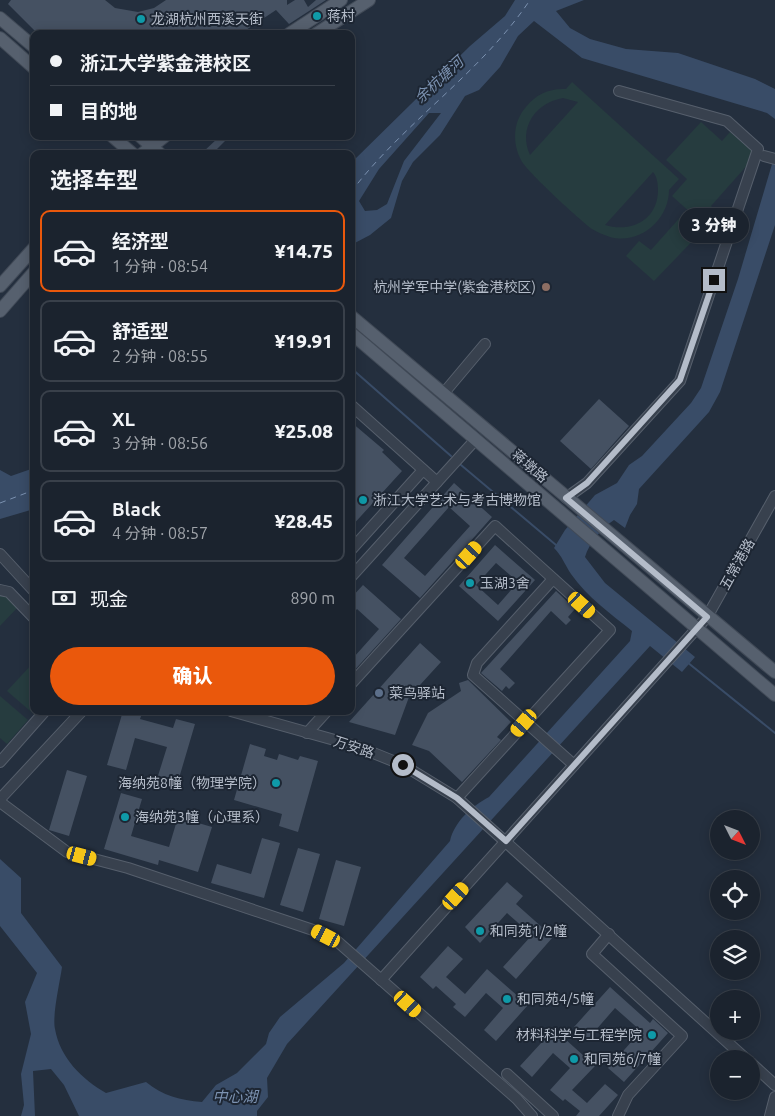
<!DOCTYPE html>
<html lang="zh">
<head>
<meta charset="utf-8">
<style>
  body { margin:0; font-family:Ubuntu,"Noto Sans SC",sans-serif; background:#242b36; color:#f1f3f6; height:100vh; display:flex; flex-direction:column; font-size:19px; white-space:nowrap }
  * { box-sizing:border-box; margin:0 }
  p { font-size:16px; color:#a0a4aa }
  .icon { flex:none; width:28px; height:28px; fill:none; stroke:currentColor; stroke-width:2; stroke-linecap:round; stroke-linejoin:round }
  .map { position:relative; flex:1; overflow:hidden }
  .side { position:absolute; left:30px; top:150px; width:325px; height:565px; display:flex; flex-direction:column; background:#1b232e; border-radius:10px; box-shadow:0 2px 12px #0003,0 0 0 1px #39404a }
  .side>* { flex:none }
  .banner { position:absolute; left:30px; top:30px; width:325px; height:110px; border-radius:10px; box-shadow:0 2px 12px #0003,0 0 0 1px #39404a; display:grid; align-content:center; height:110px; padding:0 20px; background:#1b232e }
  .needle { width:32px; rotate:132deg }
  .controls { position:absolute; left:710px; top:810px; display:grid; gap:10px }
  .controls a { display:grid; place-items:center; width:50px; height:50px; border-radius:50%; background:#1b232e; box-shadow:0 2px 12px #0003,0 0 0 1px #39404a; font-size:25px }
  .end { position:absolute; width:22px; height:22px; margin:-11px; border:6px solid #b4bcc9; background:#111; box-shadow:0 0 0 2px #111 }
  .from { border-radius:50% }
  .bubble { position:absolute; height:35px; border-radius:18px; background:#1b232e; box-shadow:0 2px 12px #0003,0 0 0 1px #39404a; font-size:16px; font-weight:800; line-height:35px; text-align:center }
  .car { position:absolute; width:15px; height:30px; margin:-15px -8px; border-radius:6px; box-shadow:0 0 4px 1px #0007; background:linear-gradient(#f5c518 24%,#345 0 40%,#f5c518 0 76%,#345 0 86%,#f5c518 0) }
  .banner b { display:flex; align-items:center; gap:18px; height:48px; font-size:19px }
  .banner b+b { border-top:1px solid #39404a }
  .banner i { width:12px; height:12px; background:#f1f3f6 }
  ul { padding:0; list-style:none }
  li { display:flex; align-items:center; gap:15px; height:82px; margin:0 10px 8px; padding:0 10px; border:2px solid #39404a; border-radius:10px }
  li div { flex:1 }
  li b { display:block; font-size:19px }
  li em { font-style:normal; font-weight:800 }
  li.on { border-color:#ea580c }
  li>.icon { width:45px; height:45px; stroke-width:1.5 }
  h2 { padding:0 20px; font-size:22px; line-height:60px }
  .pay { display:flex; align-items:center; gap:12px; height:55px; padding:0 20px; font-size:19px }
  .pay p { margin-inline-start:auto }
  .cta { display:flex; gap:10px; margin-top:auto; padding:10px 20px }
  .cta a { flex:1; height:58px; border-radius:30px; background:#ea580c; color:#fff; font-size:20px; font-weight:800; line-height:58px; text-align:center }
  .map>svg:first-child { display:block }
</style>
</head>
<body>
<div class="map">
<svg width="775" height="1116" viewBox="0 0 775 1116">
  <rect width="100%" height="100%" fill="#242f3e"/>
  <g fill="#263c3f" fill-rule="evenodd">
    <path d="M572,82L679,179L669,190C669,220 640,245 610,237C604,235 597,232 592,229C581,221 526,171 521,160C512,142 513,122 526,107C536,94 550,88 566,89ZM563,98L578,102L530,155C518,128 535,103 563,98ZM653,172C657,176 658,184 658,190C658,220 631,233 605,225Z"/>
    <polygon points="701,122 722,141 730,132 753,152 750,162 711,206 730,224 728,233 721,240 672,196 687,179 666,160"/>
    <polygon points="684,213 703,230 654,281 626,256 639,241 651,250"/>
    <polygon points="0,592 19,606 0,626"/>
    <polygon points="34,662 34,711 40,711 36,716 7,691"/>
    <polygon points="0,696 28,720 7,744 0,738"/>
  </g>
  <g fill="#394c67" fill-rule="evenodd">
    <path d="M515,0H584L556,11L570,28L590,39L626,49L678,53L755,79L775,89V119L767,113L582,58L534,21L518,36L500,67L479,90L465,96L440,135L413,162L402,181L391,218L370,235L351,245V163L470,46L505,16ZM429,113H441L404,161L387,204L377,210L365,211L359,201L379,169Z"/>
    <path d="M775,154V225L720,392L709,412L639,489L637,504L630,515L625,528L614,520C602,528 589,543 585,557L605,583L695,657L682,672L650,646L287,1044L267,1078L268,1097L257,1111V1116H79L64,1085L51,1069L33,1071L35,1116H21L24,1105L21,1074L31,1034L25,1002L37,973L0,926V859L21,878V913L62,967C60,982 52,1015 55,1029C60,1058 82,1079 106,1093L146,1082C163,1096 180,1100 202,1102L216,1085L237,1073L266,1044L269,1033L280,1017L344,963L450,841C454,822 472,806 489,797L630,641L632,631C611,614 587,597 571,574C565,565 562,556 554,548L565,530L595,495L617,483L629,465L642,456L691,403L701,388L738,279Z"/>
    <polygon points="34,468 34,509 0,519 0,470 11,476"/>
  </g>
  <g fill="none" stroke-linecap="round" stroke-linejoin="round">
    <g stroke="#394c67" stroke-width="2">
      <polyline points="351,368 451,456"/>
      <polyline points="461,465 556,545"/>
      <polyline points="687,662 775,733"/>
    </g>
    <g stroke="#7c92b1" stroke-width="1" stroke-dasharray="6 5" stroke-linecap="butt">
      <path d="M351,192C404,122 481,73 530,0"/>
      <polyline points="0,503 34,490"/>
    </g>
  </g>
  <g fill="#455162" fill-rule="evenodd">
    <polygon points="11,0 105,0 115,8 138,12 154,8 166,0 287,0 287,5 295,0 304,0 308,7 316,0 326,0 289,24 276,10 240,34 38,34 8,4"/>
    <polygon points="220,136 230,136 212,154 201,154"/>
    <polygon points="599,399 629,426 591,469 560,441"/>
    <polygon points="351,422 384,450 382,452 402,471 351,527"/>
    <path d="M454,483L492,517L420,598L382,565ZM449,507L470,526L425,576L404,558Z"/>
    <path d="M495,545L535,580L498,621L459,586ZM496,563L518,582L498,605L476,585Z"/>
    <polygon points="363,585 401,619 351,674 351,655 354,657 379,629 357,609 351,616 351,598"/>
    <polygon points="556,591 575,609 568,617 571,620 566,625 551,611 500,669 515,683 509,689 506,686 502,691 481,673"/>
    <polygon points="420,643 441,662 409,697 395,735 349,722"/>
    <polygon points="468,680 511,722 497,737 501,740 462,782 429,751 412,745 428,713 461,691 459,683"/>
    <polygon points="123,711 143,711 140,719 173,728 176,719 195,724 177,785 157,779 167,747 135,738 126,770 107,765"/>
    <polygon points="250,744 266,749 264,756 277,760 279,754 298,760 300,756 318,761 298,832 279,826 282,814 234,800"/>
    <polygon points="67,770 87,776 69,836 49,830"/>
    <polygon points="121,793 142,799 131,836 169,847 178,817 212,827 198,872 159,860 158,865 104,849"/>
    <polygon points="262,838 280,843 264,898 211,883 217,864 251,874"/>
    <polygon points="298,848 320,854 303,912 280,905"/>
    <polygon points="336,860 361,867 344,926 319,919"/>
    <polygon points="507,882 523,896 516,904 553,937 516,979 503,967 532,935 507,913 480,943 465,927"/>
    <polygon points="448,946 463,959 446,977 465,994 487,969 528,1005 496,1041 484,1030 503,1008 486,993 465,1017 453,1007 456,1004 436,986 433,989 420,977"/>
    <polygon points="610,987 650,1023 653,1019 668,1033 624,1082 608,1068 641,1031 615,1008 588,1039 574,1027"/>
    <polygon points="554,1029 595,1066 572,1090 587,1103 605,1084 618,1095 599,1116 576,1116 580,1111 565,1099 563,1101 550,1090 570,1068 553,1053 532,1077 520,1066"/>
  </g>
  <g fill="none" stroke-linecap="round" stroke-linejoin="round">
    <defs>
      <g id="minor">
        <polyline points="764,156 775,159"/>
        <polyline points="443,394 485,344"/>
        <polyline points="351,405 437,482"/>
        <polyline points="566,498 587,483 680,381 758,149 727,121 619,91"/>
        <polyline points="351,550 423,470"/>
        <polyline points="0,554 34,591"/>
        <polyline points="351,577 476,439"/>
        <polyline points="553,579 477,663 473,675 574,765"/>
        <polyline points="0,590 9,592 34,618"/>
        <polyline points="351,684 495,526 610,630 457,798"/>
        <polyline points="231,711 356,746 403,765 457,798 746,1059"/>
        <polyline points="307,733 327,711"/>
        <polyline points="0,762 45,711"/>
        <polyline points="0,799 82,711"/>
        <polyline points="0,802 67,852 128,868 313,930 338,942 517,1099 532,1116"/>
        <polyline points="609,934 592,954 682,1036 628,1095 618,1116"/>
        <polyline points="381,980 707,617 775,496"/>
        <polyline points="751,1063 775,1085"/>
        <polyline points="507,1074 553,1116"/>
        <polyline points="770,1116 775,1097"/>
      </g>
      <g id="major">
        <polyline points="0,18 34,47"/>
        <polyline points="289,34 341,0"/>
        <polyline points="316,34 369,0"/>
        <polyline points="0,38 34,68"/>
        <polyline points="112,136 133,154"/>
        <polyline points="140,136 160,154"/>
        <polyline points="142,154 165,136"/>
        <polyline points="0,286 34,248"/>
        <polyline points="0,311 34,272"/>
        <polyline points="351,316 775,672"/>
        <polyline points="351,333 775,695"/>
      </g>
    </defs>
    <use href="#minor" stroke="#565f6c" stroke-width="12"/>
    <use href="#major" stroke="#414a57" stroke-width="14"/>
    <use href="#minor" stroke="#38414e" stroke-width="10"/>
    <use href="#major" stroke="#56606e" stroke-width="12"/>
  </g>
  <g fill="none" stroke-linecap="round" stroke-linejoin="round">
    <polyline stroke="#b4bcc9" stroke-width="6" points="403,765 457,798 506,841 707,617 566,498 587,483 680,380 714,280"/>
  </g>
  <g fill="#0f9aa8" stroke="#1d2633" stroke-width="2">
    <circle cx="317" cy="16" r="5"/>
    <circle cx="141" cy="19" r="5"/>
    <circle cx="363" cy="500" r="5"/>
    <circle cx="470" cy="583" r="5"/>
    <circle cx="276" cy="783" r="5"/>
    <circle cx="125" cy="817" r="5"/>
    <circle cx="480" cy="931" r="5"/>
    <circle cx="507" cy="999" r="5"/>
    <circle cx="652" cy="1035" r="5"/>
    <circle cx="574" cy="1059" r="5"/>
  </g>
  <circle fill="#8d6e63" stroke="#1d2633" stroke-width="2" cx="546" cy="287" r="5"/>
  <circle fill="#5c6f8a" stroke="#1d2633" stroke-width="2" cx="379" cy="693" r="5"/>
  <g text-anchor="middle" stroke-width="4" stroke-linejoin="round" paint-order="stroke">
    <g font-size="14" fill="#b4bcc9" stroke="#1d2633" text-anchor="start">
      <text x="327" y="21">蒋村</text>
      <text x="151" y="24">龙湖杭州西溪天街</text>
      <text x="536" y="292" text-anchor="end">杭州学军中学(紫金港校区)</text>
      <text x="373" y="505">浙江大学艺术与考古博物馆</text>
      <text x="480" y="588">玉湖3舍</text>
      <text x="389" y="698">菜鸟驿站</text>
      <text x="266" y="788" text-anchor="end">海纳苑8幢（物理学院）</text>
      <text x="135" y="822">海纳苑3幢（心理系）</text>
      <text x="490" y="936">和同苑1/2幢</text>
      <text x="517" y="1004">和同苑4/5幢</text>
      <text x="642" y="1040" text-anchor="end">材料科学与工程学院</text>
      <text x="584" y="1064">和同苑6/7幢</text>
    </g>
    <g font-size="14" fill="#b4bcc9" stroke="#1d2633">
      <text transform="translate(530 466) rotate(41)" y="5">蒋墩路</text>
      <text transform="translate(737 564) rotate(-61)" y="5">五常港路</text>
      <text transform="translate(354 747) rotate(18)" y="5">万安路</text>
    </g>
    <g font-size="15" font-style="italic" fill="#7c92b1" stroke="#1d2633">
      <text transform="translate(439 80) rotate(-43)" y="5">余杭塘河</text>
      <text x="235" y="1102">中心湖</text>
    </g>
  </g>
</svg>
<div class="controls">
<a><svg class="needle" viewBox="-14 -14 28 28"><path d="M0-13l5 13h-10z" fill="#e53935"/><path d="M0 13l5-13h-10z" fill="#a0a4aa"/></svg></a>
<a><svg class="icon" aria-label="locate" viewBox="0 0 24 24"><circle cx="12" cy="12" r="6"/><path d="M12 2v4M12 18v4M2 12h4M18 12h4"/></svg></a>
<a><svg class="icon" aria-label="layers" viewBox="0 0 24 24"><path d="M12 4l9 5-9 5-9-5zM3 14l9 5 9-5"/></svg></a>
<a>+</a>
<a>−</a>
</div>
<i class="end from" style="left:403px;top:765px"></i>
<i class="end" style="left:714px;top:280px"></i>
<div class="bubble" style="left:679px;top:208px;width:70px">3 分钟</div>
<i class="car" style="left:469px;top:555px;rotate:42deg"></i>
<i class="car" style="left:582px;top:605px;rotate:132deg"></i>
<i class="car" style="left:524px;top:723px;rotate:221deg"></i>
<i class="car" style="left:82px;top:856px;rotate:105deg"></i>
<i class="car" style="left:456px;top:896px;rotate:42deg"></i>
<i class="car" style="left:326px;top:936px;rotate:297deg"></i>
<i class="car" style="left:408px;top:1004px;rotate:132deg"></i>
<div class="banner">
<b><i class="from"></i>浙江大学紫金港校区</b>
<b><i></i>目的地</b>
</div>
<section class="side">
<h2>选择车型</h2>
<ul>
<li class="on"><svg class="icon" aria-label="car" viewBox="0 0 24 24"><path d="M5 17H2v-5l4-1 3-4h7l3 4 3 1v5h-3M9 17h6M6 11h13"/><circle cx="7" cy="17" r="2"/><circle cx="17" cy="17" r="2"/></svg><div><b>经济型</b><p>1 分钟 · 08:54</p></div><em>¥14.75</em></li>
<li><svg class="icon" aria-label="car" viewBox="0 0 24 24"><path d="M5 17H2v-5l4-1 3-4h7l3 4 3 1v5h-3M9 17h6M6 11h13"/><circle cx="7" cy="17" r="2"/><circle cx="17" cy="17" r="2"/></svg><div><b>舒适型</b><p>2 分钟 · 08:55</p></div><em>¥19.91</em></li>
<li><svg class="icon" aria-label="car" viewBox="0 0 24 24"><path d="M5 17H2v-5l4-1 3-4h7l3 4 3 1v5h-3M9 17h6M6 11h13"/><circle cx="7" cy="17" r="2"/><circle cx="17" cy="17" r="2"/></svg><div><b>XL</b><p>3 分钟 · 08:56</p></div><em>¥25.08</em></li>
<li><svg class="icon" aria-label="car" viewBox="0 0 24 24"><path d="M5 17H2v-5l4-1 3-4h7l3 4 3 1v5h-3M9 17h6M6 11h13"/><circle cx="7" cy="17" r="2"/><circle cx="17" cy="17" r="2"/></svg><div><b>Black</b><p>4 分钟 · 08:57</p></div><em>¥28.45</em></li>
</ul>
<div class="pay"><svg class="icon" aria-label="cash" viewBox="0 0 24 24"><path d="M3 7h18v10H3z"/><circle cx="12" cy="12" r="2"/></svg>现金<p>890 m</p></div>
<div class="cta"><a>确认</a></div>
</section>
</div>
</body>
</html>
